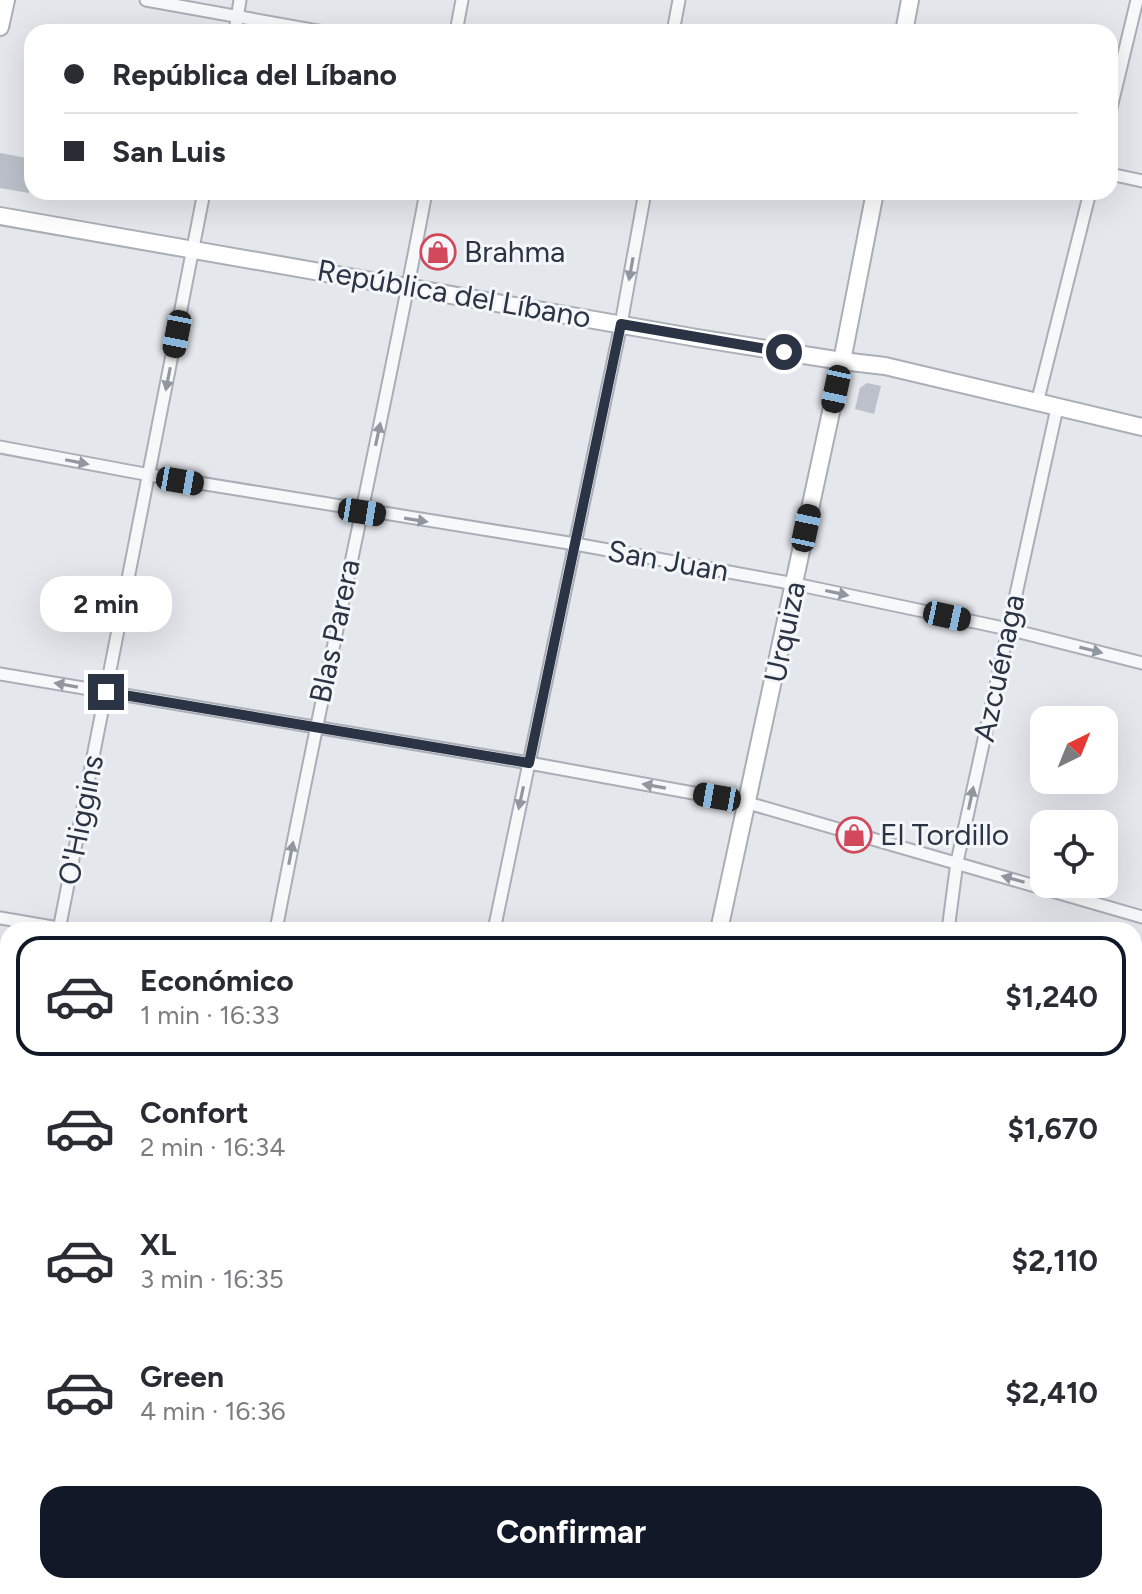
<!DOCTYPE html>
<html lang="es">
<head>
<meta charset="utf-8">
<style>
  body { margin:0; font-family:Figtree,sans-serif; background:#f2f2f3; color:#2b2b33; height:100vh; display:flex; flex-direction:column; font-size:30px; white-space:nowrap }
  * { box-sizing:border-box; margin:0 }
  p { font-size:26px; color:#7c7c81 }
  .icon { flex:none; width:44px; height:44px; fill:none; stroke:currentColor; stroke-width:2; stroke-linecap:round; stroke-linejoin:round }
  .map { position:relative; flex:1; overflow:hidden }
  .side { position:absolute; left:0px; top:922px; width:1142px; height:672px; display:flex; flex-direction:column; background:#fff; border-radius:24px 24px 0 0; box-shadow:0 8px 32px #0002 }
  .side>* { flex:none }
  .hud { position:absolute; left:24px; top:24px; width:1094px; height:176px; border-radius:24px; box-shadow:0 8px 32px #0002; display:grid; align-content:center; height:176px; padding:0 40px; background:#fff }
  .needle { width:52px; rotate:43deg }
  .tools { position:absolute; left:1030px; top:706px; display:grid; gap:16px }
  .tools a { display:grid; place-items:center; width:88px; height:88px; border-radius:16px; background:#fff; box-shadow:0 8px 32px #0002; font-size:40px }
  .end { position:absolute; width:36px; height:36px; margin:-18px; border:10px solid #2b3445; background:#fff; box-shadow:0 0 0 4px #fff }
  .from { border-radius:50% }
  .bubble { position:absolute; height:56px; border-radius:24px; background:#fff; box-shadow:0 8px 32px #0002; font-size:26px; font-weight:700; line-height:56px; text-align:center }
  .car { position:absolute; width:24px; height:48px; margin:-24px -12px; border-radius:10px; box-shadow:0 0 6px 2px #0007; background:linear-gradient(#222 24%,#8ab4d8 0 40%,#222 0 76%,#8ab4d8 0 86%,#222 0) }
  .hud b { display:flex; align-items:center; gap:28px; height:76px; font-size:30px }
  .hud b+b { border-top:2px solid #e1e1e2 }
  .hud i { width:20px; height:20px; background:#2b2b33 }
  ul { padding:14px 0 0; list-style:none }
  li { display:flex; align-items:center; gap:24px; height:120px; margin:0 16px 12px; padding:0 24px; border:4px solid transparent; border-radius:24px }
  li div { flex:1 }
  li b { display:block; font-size:30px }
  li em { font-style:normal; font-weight:700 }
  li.active { border-color:#111827 }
  li>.icon { width:72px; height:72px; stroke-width:1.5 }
  .button { display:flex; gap:16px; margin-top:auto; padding:16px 40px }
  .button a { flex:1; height:92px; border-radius:24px; background:#111827; color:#fff; font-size:32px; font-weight:700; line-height:92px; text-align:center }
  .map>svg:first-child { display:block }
</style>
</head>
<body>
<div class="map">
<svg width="1142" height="1594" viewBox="0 0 1142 1594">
  <rect width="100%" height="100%" fill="#e4e7ec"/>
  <g fill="#bbc0ca">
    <polygon points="0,153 32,159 29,193 0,188"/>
    <polygon points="430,244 448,248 444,266 434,263 428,255"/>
    <polygon points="867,383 881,386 874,414 855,409 860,388"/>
    <polygon points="0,1092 8,1094 7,1115 0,1121"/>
    <polygon points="0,1317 8,1319 8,1336 0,1335"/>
  </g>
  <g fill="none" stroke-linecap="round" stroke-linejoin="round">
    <defs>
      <g id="street">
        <polyline points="146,0 323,32"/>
        <polyline points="235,32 240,0"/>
        <polyline points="456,32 462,0"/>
        <polyline points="673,32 679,0"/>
        <polyline points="1110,112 1137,0"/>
        <polyline points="1110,174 1142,181"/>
        <polyline points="1037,403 1090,192"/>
        <polyline points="0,447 150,475 575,544 795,584 1008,629 1142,663"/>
        <polyline points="0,674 529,763 748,803 1142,917"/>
        <polyline points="0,918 70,930"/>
        <polyline points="59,930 204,192"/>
        <path d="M276,930C323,683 380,439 426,192"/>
        <polyline points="494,930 621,324 645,192"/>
        <polyline points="948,930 957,862 1057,408"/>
        <polyline points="1134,1130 1142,1090"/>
        <polyline points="1134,1159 1142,1161"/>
        <polyline points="0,1226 8,1187"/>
        <polyline points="0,1432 8,1434"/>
        <polyline points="934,1586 967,1594"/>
        <polyline points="138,1594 139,1586"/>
        <polyline points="356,1594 358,1586"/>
        <polyline points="825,1594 826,1586"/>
        <polyline points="1041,1594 1043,1586"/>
      </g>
      <g id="secondary">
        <polyline points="0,27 6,0"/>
        <polyline points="904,32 910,0"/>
        <polyline points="0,216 697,338 842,361 885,366 1142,427"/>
        <polyline points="719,930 842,361 875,192"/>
        <polyline points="0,1149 8,1151"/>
        <polyline points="1134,1382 1142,1384"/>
        <polyline points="580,1594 582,1586"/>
      </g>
    </defs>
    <use href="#street" stroke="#a9aeb7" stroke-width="15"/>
    <use href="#secondary" stroke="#a9aeb7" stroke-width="20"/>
    <use href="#street" stroke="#f7f8fa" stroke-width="11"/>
    <use href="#secondary" stroke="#fff" stroke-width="16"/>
  </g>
  <defs><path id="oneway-solid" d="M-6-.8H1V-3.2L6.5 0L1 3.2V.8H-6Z" transform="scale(2)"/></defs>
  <g fill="#9196a0">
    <use href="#oneway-solid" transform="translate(631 269) rotate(100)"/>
    <use href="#oneway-solid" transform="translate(168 379) rotate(101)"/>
    <use href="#oneway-solid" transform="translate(378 434) rotate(-78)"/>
    <use href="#oneway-solid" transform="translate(77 462) rotate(11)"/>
    <use href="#oneway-solid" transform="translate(416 520) rotate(9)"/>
    <use href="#oneway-solid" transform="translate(837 593) rotate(12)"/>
    <use href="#oneway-solid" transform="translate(1091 650) rotate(14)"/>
    <use href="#oneway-solid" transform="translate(66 685) rotate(-170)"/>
    <use href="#oneway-solid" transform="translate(654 786) rotate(-170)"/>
    <use href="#oneway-solid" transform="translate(521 798) rotate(102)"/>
    <use href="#oneway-solid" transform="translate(971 798) rotate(-78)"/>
    <use href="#oneway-solid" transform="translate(291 853) rotate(-79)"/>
    <use href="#oneway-solid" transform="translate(1013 879) rotate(-164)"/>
  </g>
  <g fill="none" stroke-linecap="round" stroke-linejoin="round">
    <polyline stroke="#2b3445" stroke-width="10" points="106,692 529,763 621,324 784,352"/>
  </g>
  <defs>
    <symbol id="shop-ring" viewBox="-11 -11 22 22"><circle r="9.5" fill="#f4f6f9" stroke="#d1495b" stroke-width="1.5"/><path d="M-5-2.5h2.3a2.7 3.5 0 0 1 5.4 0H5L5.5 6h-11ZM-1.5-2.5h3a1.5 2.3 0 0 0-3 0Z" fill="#d1495b"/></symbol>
  </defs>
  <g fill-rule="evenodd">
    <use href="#shop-ring" x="418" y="232" width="40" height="40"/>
    <use href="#shop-ring" x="834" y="815" width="40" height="40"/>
  </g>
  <g text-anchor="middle" stroke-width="6" stroke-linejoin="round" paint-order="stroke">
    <g font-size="30" fill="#2b3445" stroke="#f4f6f9" text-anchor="start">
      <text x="464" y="262">Brahma</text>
      <text x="880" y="845">El Tordillo</text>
    </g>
    <g font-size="30" fill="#2b3445" stroke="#f4f6f9">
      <text transform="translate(454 294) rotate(10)" y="10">República del Líbano</text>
      <text transform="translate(668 561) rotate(10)" y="10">San Juan</text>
      <text transform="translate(335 631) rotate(-78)" y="10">Blas Parera</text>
      <text transform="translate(785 632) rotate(-78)" y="10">Urquiza</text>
      <text transform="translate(999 668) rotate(-78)" y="10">Azcuénaga</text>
      <text transform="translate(81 820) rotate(-79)" y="10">O'Higgins</text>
    </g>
  </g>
</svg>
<div class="tools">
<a><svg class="needle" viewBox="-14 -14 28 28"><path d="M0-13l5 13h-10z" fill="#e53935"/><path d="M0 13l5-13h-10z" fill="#7c7c81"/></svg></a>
<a><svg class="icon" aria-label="locate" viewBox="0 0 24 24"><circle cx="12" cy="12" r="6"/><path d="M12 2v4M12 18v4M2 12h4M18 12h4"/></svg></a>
</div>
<i class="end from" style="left:784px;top:352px"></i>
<i class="end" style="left:106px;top:692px"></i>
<div class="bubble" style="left:40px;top:576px;width:132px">2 min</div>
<i class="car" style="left:177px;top:334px;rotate:191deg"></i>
<i class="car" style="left:836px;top:389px;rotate:192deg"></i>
<i class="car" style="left:180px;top:481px;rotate:100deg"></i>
<i class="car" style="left:362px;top:512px;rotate:99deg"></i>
<i class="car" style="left:806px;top:528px;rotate:12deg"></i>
<i class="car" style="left:947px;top:616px;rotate:102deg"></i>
<i class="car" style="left:717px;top:797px;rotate:280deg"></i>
<div class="hud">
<b><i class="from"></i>República del Líbano</b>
<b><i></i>San Luis</b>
</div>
<section class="side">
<ul>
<li class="active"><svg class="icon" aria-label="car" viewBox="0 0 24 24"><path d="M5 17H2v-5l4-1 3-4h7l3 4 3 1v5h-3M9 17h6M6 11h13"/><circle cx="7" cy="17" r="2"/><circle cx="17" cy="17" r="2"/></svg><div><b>Económico</b><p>1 min · 16:33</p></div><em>$1,240</em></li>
<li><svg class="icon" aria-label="car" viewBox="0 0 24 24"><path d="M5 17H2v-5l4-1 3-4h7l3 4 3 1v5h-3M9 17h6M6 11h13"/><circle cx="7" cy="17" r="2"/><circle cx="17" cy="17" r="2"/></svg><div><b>Confort</b><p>2 min · 16:34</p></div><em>$1,670</em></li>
<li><svg class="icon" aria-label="car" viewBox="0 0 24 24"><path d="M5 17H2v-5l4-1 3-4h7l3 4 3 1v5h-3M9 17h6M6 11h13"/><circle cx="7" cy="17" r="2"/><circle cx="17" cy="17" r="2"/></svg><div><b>XL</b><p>3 min · 16:35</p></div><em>$2,110</em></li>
<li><svg class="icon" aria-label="car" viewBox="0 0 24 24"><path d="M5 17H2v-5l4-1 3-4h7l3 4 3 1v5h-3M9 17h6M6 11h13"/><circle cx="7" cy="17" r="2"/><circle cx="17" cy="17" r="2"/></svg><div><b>Green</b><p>4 min · 16:36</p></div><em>$2,410</em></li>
</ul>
<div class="button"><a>Confirmar</a></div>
</section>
</div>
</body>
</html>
